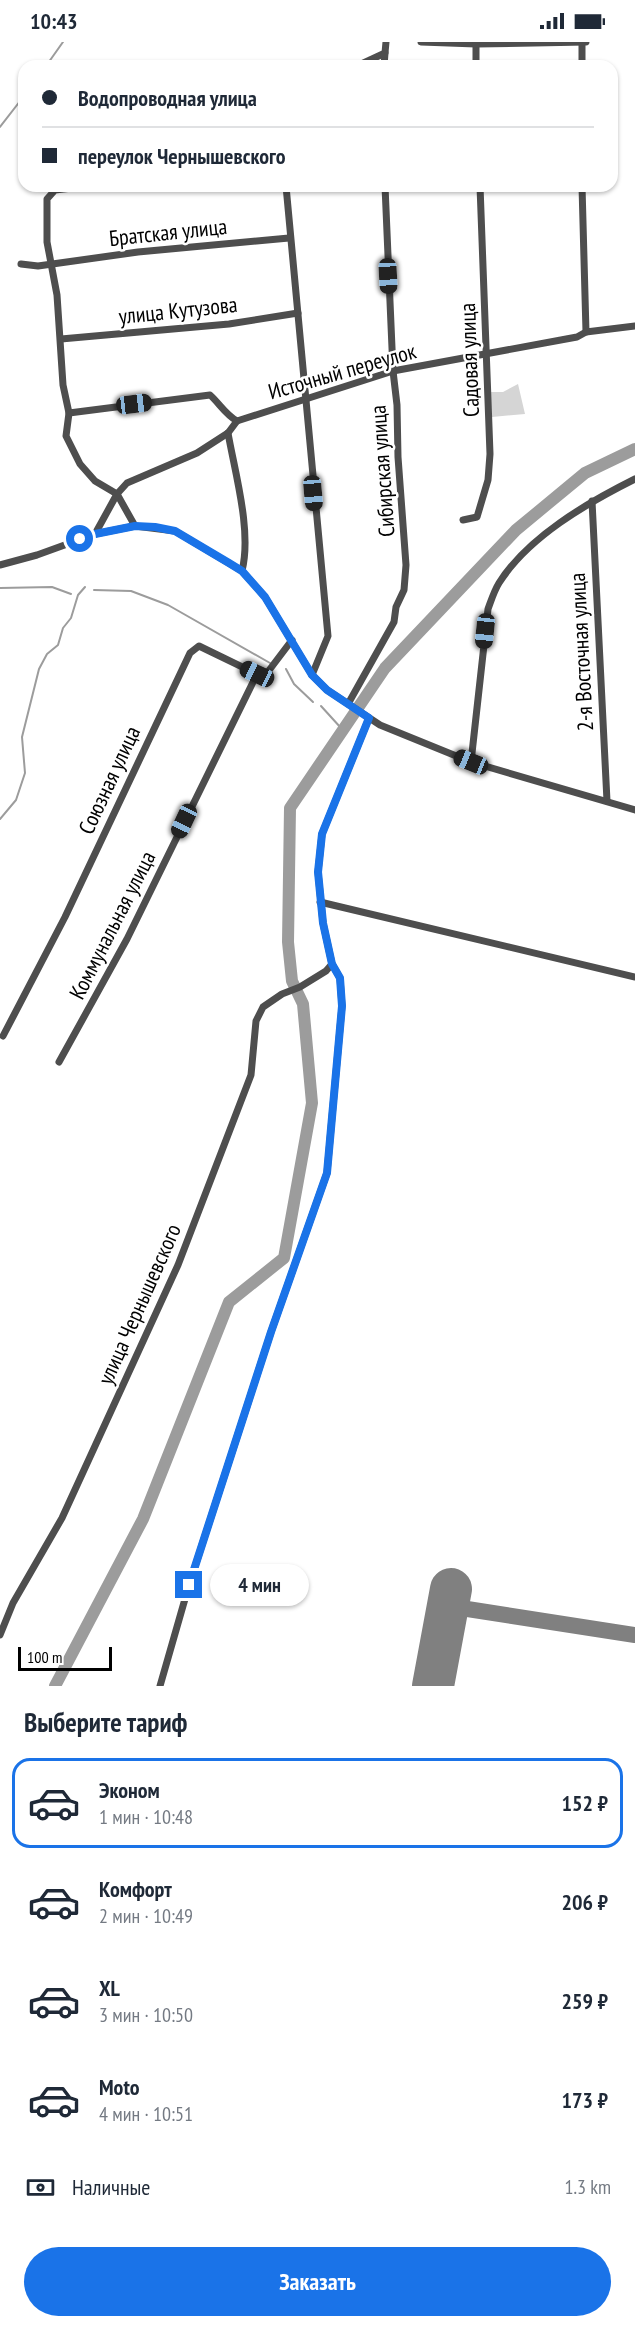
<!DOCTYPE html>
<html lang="ru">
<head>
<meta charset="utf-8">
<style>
  body { margin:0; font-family:"PT Sans Narrow",sans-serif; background:#f2f2f3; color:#1f2937; height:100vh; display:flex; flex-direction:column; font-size:22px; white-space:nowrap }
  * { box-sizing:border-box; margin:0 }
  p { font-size:20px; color:#747a83 }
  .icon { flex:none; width:33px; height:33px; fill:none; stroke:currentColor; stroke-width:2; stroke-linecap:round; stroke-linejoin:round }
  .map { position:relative; height:1644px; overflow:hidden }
  .details { display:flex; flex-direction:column; background:#fff; flex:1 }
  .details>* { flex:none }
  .top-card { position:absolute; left:18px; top:18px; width:600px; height:132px; border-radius:18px; box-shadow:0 2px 4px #0004; display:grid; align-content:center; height:132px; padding:0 24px; background:#fff }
  .scale { position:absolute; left:18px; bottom:15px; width:94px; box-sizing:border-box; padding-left:6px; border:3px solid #000; border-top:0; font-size:16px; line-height:21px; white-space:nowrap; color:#000; -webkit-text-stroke:4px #fff; paint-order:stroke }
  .end { position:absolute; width:27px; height:27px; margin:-14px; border:8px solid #1a73e8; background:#fff; box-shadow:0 0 0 3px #fff }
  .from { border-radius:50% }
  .bubble { position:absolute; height:42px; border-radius:21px; background:#fff; box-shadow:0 2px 4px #0004; font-size:20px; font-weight:800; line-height:42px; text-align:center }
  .car { position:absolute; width:18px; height:36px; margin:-18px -9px; border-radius:8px; box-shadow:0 0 4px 2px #0007; background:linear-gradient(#222 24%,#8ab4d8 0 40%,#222 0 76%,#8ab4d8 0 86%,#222 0) }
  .top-card b { display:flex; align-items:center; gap:21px; height:57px; font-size:22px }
  .top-card b+b { border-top:2px solid #e0e1e3 }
  .top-card i { width:15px; height:15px; background:#1f2937 }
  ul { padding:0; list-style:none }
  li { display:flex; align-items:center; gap:18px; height:90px; margin:0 12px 9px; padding:0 12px; border:3px solid transparent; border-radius:18px }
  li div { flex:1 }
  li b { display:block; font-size:22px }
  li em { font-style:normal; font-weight:800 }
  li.active { border-color:#1a73e8 }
  li>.icon { width:54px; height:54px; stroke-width:1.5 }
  h2 { padding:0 24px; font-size:27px; line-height:72px }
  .pay { display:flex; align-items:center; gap:15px; height:66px; padding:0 24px; font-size:22px }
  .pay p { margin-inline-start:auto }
  .primary-button { display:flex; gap:12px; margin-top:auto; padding:12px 24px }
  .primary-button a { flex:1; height:69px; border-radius:36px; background:#1a73e8; color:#fff; font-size:24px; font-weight:800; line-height:69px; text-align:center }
  .status { display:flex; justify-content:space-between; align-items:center; height:42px; padding:0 30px; background:#fff; direction:ltr }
  .status svg { height:16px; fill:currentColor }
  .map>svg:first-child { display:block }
</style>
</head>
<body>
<div class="status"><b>10:43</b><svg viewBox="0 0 49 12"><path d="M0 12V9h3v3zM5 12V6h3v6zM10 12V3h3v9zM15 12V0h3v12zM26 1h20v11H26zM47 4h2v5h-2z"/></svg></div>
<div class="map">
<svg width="635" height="1644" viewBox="0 0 635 1644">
  <rect width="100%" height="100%" fill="#fff"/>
  <polygon fill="#d5d5d5" points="518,342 525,372 492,375 490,350 503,350"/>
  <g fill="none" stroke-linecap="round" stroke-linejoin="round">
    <g stroke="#9c9c9c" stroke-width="2">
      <polyline points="46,24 63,0"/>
      <polyline points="0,85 24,54"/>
      <polyline points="0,546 52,545 71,552"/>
      <polyline points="94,548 131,549 168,563 270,621"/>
      <polyline points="286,627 294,642 313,660"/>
      <polyline points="321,664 341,686"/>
      <polyline points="0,777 16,758 25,731 22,695 39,627 47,612 58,603 63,586 71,576 78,553 85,545"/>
    </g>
    <polyline stroke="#9c9c9c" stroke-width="12" points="55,1644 143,1477 229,1260 284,1216 312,1061 303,962 292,939 288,900 290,766 385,626 516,488 585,431 635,407"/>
    <polyline stroke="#808080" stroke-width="16" points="448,1564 635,1593"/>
    <polyline stroke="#808080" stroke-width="42" points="433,1644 451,1547"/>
    <g stroke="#4e4e4e" stroke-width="7">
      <polyline points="421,0 476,2 586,0"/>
      <polyline points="476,2 476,24"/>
      <polyline points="357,24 385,11 386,0"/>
      <polyline points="384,24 385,11"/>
      <polyline points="582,24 582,0"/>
      <polyline points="89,144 55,148 47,157 47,200 57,253 63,343 69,371 66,394 80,422 95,439 117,452 135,484"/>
      <polyline points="286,144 328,594 312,633"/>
      <polyline points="582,144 586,290"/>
      <polyline points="21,222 38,224 138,210 289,196"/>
      <polyline points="61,297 229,282 298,271"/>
      <path d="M69,371L210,353C220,362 225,372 237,379L393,329L577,295L586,290L635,284"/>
      <path d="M228,391C235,431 252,489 242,529"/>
      <polyline points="592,459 607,759"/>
      <polyline points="463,478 477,475 488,438 490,412 480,144"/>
      <polyline points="95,492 117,452 127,441 197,411 228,391 237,379"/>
      <polyline points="0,523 37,513 95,492 135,484 175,489 242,529 265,555 312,633 327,648 380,683 471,720 635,768"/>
      <polyline points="348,662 394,580 396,565 404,548 406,523 398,415 397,363 393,329 385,144"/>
      <path d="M471,720L488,567C491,559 494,549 499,541C528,495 587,461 635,437"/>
      <polyline points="320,860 635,935"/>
      <polyline points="3,994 65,875 190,611 199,604 257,632 267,631 292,598"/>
      <polyline points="59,1020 127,897 257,632"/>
      <polyline points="0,1593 13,1561 62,1476 178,1223 251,1033 256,979 263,965 282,952 300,945 326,929 332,922 323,881 318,830 322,792 369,676"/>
      <polyline points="160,1644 189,1543 271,1290 327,1131 342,964 340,936 332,922"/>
    </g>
  </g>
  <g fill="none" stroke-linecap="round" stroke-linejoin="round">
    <polyline stroke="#1a73e8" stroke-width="8" points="80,497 95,492 135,484 155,485 175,489 229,521 242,529 265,555 312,633 327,648 369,676 322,792 318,830 323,881 332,922 340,936 342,964 327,1131 271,1290 189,1543"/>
  </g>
  <g text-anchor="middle" stroke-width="5" stroke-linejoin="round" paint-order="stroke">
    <g font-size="22" fill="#000" stroke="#fff">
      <text transform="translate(168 190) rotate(-6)" y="8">Братская улица</text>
      <text transform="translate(178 268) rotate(-6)" y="8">улица Кутузова</text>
      <text transform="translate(469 318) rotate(-92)" y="8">Садовая улица</text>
      <text transform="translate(342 329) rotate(-16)" y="8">Источный переулок</text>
      <text transform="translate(382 429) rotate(-94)" y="8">Сибирская улица</text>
      <text transform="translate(581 610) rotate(-93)" y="8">2-я Восточная улица</text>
      <text transform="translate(109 738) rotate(-65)" y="8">Союзная улица</text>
      <text transform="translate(112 883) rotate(-63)" y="8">Коммунальная улица</text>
      <text transform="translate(139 1262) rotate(-66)" y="8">улица Чернышевского</text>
    </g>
  </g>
</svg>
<div class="scale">100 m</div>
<i class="end from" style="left:80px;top:497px"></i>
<i class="end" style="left:189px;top:1543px"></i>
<div class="bubble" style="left:210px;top:1522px;width:99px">4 мин</div>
<i class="car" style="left:388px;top:234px;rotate:177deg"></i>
<i class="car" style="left:134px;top:362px;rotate:83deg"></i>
<i class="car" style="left:313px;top:451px;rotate:175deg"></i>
<i class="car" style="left:485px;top:589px;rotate:186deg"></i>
<i class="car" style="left:257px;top:632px;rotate:295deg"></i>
<i class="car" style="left:471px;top:720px;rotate:292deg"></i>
<i class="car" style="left:184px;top:779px;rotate:205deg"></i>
<div class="top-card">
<b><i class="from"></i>Водопроводная улица</b>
<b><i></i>переулок Чернышевского</b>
</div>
</div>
<section class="details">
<h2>Выберите тариф</h2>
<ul>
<li class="active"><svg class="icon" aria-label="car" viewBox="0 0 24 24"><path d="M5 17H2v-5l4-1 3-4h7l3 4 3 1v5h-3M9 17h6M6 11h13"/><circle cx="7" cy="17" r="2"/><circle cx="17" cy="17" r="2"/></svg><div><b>Эконом</b><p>1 мин · 10:48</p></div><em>152 ₽</em></li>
<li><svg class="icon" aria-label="car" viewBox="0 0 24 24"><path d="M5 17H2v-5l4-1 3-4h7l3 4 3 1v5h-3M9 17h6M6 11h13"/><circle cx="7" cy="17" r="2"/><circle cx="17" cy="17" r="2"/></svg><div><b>Комфорт</b><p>2 мин · 10:49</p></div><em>206 ₽</em></li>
<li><svg class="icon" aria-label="car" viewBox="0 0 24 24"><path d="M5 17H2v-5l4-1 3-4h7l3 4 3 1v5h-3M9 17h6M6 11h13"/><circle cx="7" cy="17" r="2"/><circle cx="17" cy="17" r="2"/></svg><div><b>XL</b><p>3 мин · 10:50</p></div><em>259 ₽</em></li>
<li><svg class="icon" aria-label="car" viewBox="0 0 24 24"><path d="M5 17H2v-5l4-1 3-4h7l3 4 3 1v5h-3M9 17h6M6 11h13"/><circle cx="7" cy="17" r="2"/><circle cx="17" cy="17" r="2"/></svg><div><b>Moto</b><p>4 мин · 10:51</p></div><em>173 ₽</em></li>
</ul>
<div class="pay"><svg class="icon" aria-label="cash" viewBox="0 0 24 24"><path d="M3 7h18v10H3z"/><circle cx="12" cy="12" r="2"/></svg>Наличные<p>1.3 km</p></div>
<div class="primary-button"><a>Заказать</a></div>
</section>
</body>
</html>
